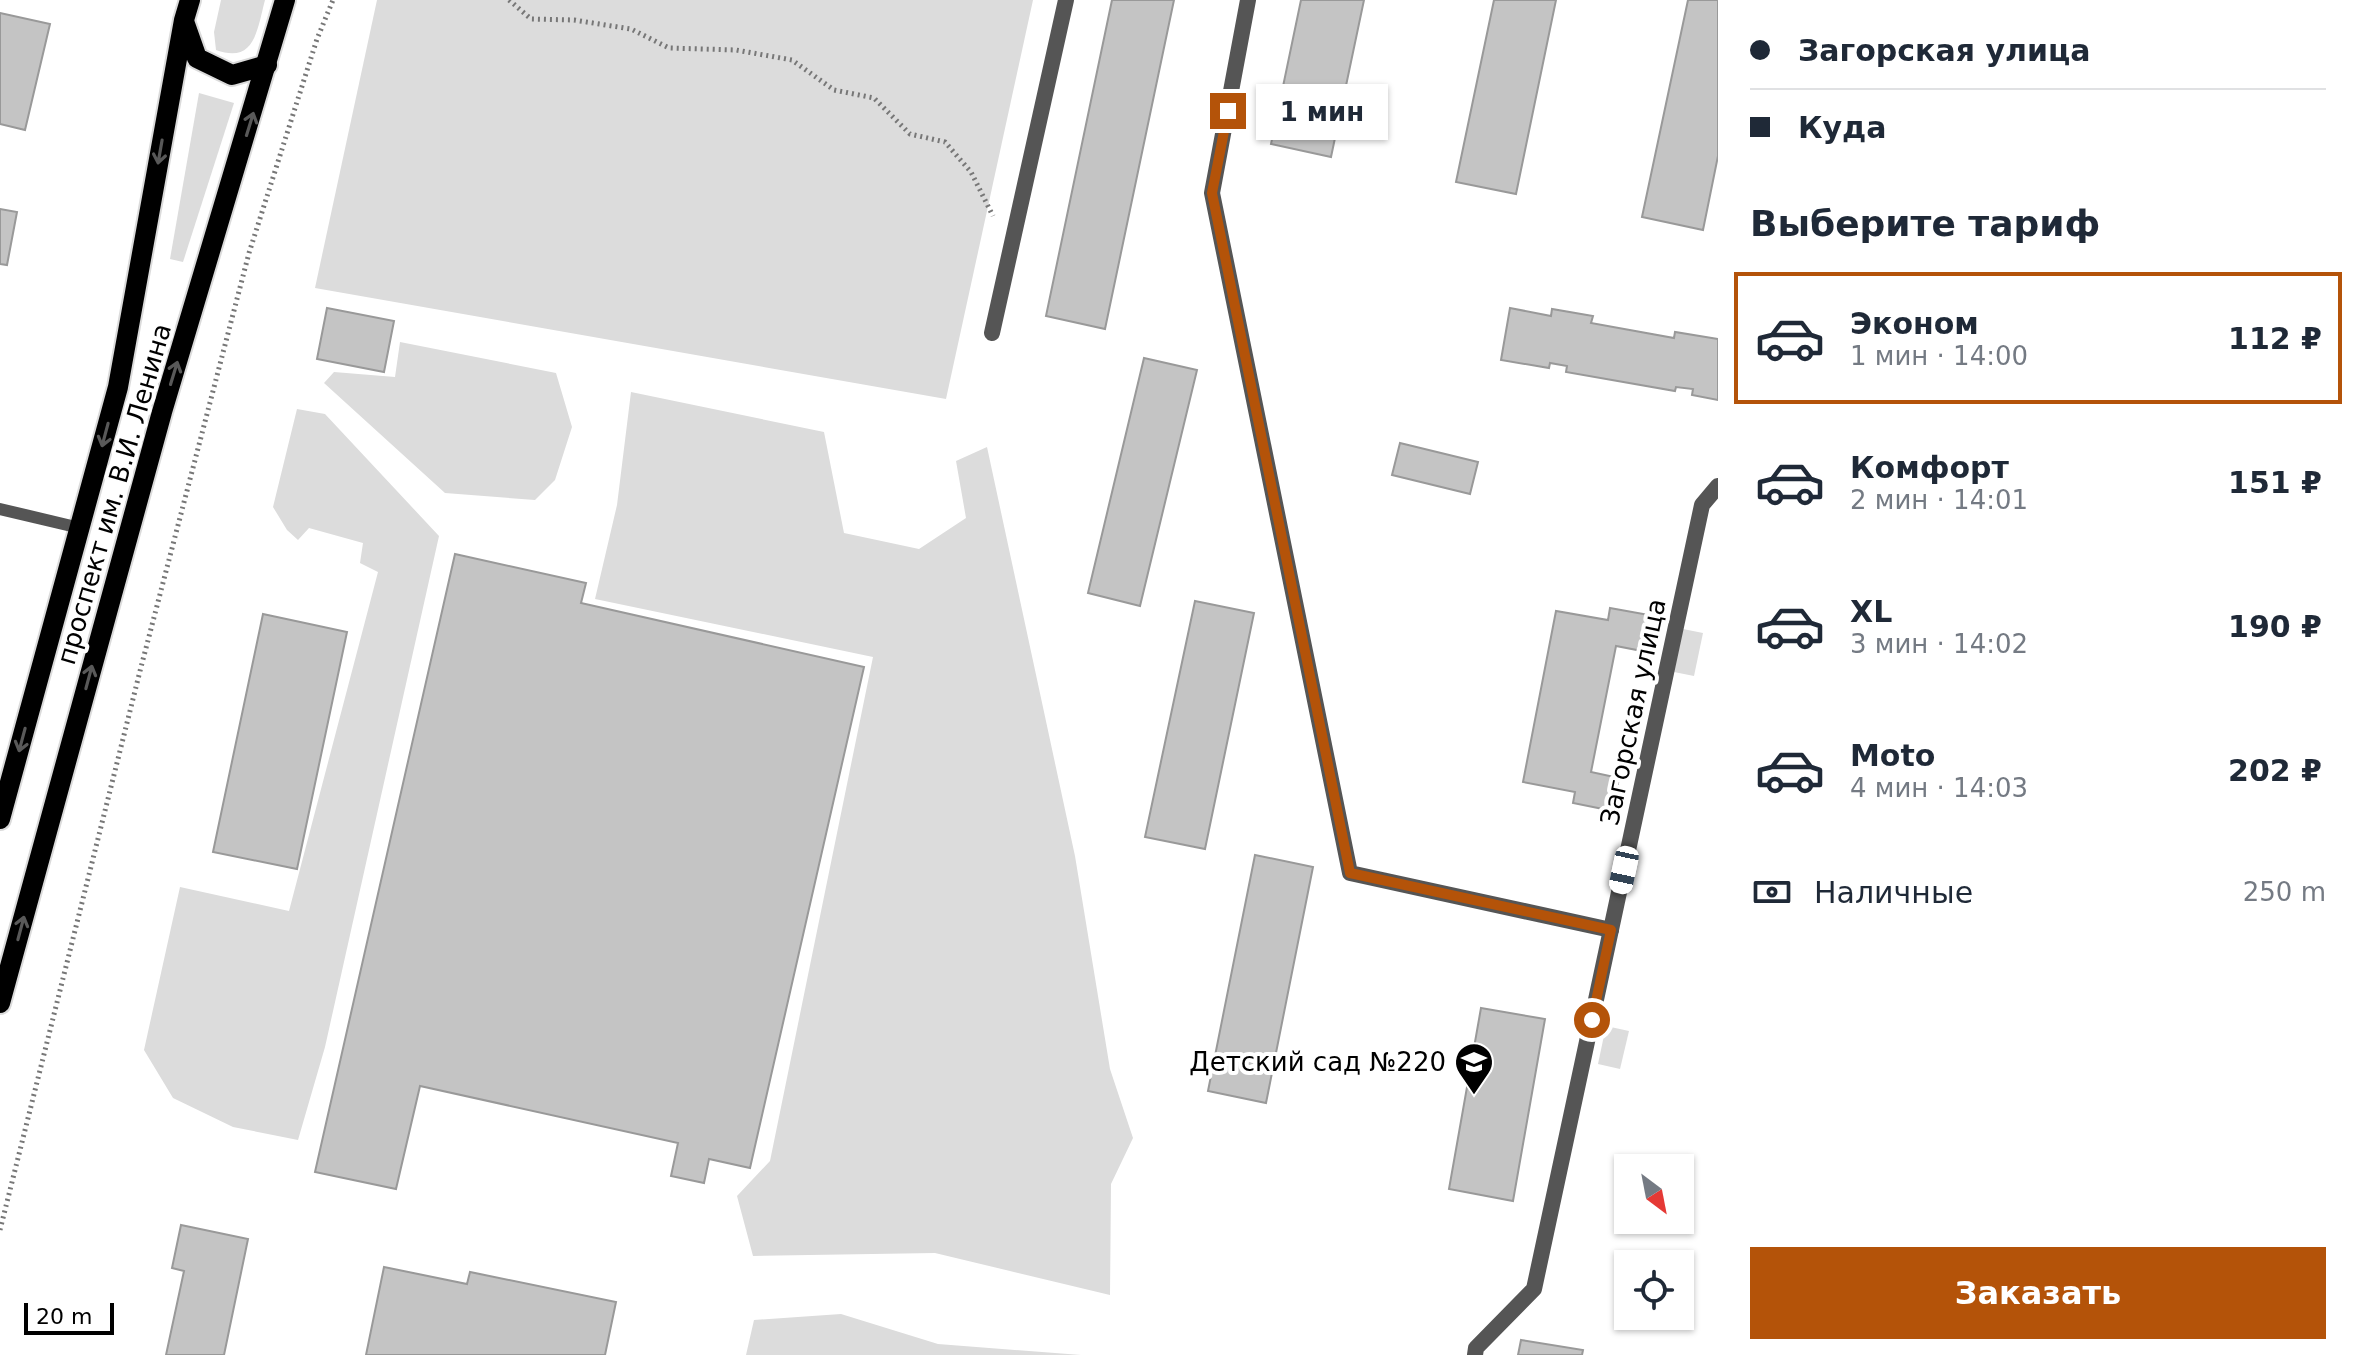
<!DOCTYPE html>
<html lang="ru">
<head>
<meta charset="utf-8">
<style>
  body { margin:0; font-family:"DejaVu Sans",sans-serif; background:#f6f6f7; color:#1f2937; height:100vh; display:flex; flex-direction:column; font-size:30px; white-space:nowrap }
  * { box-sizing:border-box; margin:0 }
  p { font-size:26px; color:#747a83 }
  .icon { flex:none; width:44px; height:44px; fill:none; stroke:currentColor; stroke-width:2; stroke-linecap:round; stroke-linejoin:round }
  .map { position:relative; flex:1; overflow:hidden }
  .details { display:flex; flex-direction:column; background:#fff; width:640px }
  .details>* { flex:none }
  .banner { display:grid; align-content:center; height:176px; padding:0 32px; background:#fff }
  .needle { width:52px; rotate:148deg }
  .tools { position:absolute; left:1614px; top:1154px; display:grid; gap:16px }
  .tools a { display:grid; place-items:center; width:80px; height:80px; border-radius:0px; background:#fff; box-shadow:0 2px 6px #0004; font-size:40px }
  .scale { position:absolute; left:24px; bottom:20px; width:90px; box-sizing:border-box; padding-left:8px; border:4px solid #000; border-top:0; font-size:22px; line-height:28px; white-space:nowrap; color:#000; -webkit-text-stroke:6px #fff; paint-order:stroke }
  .end { position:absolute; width:36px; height:36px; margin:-18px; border:10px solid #b45309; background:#fff; box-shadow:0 0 0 4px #fff }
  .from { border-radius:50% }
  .bubble { position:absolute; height:56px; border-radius:0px; background:#fff; box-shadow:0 2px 6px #0004; font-size:26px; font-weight:700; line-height:56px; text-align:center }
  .car { position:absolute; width:24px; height:48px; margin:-24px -12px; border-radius:10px; box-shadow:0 0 6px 2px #0007; background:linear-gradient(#fff 24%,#345 0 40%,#fff 0 76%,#345 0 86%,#fff 0) }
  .banner b { display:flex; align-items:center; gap:28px; height:76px; font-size:30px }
  .banner b+b { border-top:2px solid #e0e1e3 }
  .banner i { width:20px; height:20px; background:#1f2937 }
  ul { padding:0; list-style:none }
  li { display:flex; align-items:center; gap:24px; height:132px; margin:0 16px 12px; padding:0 16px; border:4px solid transparent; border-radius:0px }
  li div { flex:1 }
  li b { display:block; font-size:30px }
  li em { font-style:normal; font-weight:700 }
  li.on { border-color:#b45309 }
  li>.icon { width:72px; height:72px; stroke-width:1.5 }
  h2 { padding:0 32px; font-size:36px; line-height:96px }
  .pay { display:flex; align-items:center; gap:20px; height:88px; padding:0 32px; font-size:30px }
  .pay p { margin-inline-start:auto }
  .button { display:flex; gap:16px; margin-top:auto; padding:16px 32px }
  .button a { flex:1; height:92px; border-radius:0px; background:#b45309; color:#fff; font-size:32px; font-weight:700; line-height:92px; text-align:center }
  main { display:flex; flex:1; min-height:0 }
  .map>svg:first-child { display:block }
</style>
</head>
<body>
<main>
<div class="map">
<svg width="1718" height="1355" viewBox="0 0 1718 1355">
  <rect width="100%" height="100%" fill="#fff"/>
  <g fill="#dcdcdc">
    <path d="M221,0H265C257,30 255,64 216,50L214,32Z"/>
    <polygon points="377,0 1033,0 946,399 315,288"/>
    <polygon points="199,93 234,103 183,262 170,259"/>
    <polygon points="400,342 556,373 572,427 555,480 535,500 445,493 324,383 334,372 395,377"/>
    <polygon points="631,392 824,432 844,533 919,549 966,518 956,461 987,447 1075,856 1110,1069 1133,1138 1111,1184 1110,1295 935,1253 753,1256 737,1196 770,1161 873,657 595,599 617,505"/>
    <polygon points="297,409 325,414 439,536 325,1047 298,1140 233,1127 173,1098 144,1050 180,887 289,911 378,572 360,563 363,543 309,528 298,540 287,530 273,507"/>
    <polygon points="1683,629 1703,633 1694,676 1674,672"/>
    <polygon points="1606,1026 1629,1031 1620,1069 1598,1064"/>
    <polygon points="841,1314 938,1344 1081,1355 746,1355 754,1320"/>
  </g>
  <g fill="#c4c4c4" stroke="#999" stroke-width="2">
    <polygon points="1112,0 1174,0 1105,329 1046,316"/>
    <polygon points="1301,0 1364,0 1331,157 1271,144"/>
    <polygon points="1494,0 1556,0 1516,194 1456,182"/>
    <polygon points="1688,0 1718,0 1718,156 1703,230 1642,217"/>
    <polygon points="0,13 50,24 25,130 0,124"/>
    <polygon points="0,209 17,212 7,265 0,264"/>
    <polygon points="327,308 394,321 384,372 317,359"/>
    <polygon points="1510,308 1551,316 1552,309 1593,316 1591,323 1674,338 1675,332 1718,339 1718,400 1692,395 1693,389 1676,387 1675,391 1566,372 1567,366 1550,363 1549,368 1501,360"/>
    <polygon points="1144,358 1197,370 1140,606 1088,593"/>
    <polygon points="1400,443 1478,462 1470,494 1392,475"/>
    <polygon points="455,554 586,583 581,603 864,667 750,1168 709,1159 704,1183 671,1176 678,1143 420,1086 396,1189 315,1172"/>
    <polygon points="1195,601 1254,613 1205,849 1145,837"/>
    <polygon points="1610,608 1649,615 1642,651 1616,646 1591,772 1619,778 1613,811 1573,803 1575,792 1523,782 1556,611 1608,620"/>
    <polygon points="263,614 347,632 297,869 213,852"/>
    <polygon points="1255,855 1313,867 1266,1103 1208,1091"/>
    <polygon points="1481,1008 1545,1019 1513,1201 1449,1189"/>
    <polygon points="181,1225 248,1239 224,1355 166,1355 184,1271 172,1268"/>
    <polygon points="384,1267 467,1284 470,1272 616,1302 605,1355 366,1355"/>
    <polygon points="1521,1340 1583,1350 1582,1355 1518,1355"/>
  </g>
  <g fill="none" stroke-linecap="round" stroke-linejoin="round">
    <defs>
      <g id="primary">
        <polyline points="185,24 197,58 232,75 267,65"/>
        <polyline points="0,819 118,387 184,20 190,0"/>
        <polyline points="0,1003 162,412 285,0"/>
      </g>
    </defs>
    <use href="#primary" stroke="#dbdbdb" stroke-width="24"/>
    <g stroke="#777" stroke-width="5" stroke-dasharray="2 4" stroke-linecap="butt">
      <polyline points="509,0 531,19 574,20 631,29 669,48 736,50 792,60 834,90 874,98 910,134 945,142 971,172 993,216"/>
      <polyline points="0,1230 140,671 249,253 317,39 333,0"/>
    </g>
    <polyline stroke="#555" stroke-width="12" points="0,509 80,528"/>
    <g stroke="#555" stroke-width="16">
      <polyline points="1248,0 1212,193 1350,873 1611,930"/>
      <polyline points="992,333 1066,0"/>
      <polyline points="1475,1355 1476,1348 1534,1289 1702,505 1718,486"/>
    </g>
    <use href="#primary" stroke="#000" stroke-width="20"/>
  </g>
  <defs><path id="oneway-shaft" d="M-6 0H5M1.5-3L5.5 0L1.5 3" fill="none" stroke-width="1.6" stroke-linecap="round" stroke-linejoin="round" transform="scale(2)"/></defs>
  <g stroke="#595959">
    <use href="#oneway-shaft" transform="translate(250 124) rotate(-73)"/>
    <use href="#oneway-shaft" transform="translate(160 152) rotate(100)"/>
    <use href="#oneway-shaft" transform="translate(174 373) rotate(-73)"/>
    <use href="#oneway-shaft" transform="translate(105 435) rotate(105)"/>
    <use href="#oneway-shaft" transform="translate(89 677) rotate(-75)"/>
    <use href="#oneway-shaft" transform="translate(22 740) rotate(105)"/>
    <use href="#oneway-shaft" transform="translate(21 928) rotate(-75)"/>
  </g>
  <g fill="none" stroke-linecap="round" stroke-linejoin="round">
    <polyline stroke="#b45309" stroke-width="10" points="1228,111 1212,193 1350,873 1611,930 1592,1020"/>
  </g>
  <defs>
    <symbol id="school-pin" viewBox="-11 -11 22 30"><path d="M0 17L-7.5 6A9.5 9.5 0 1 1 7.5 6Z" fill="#000" stroke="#fff"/><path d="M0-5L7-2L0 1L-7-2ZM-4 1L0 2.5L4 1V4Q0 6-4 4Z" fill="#fff"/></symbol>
  </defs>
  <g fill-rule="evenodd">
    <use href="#school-pin" x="1452" y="1040" width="44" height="60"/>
  </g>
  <g text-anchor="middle" stroke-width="8" stroke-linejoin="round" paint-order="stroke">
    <g font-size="26" fill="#000" stroke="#fff">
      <text transform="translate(114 494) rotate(-74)" y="9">проспект им. В.И. Ленина</text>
      <text transform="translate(1633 712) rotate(-78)" y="9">Загорская улица</text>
    </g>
    <g font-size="26" fill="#000" stroke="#fff" text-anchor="end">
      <text x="1446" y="1071">Детский сад №220</text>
    </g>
  </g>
</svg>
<div class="tools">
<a><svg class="needle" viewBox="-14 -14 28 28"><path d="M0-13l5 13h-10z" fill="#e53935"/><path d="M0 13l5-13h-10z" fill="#747a83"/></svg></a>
<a><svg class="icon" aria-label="locate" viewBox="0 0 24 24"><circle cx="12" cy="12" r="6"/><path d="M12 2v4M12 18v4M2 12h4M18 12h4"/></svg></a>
</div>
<div class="scale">20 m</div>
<i class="end from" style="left:1592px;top:1020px"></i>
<i class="end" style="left:1228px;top:111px"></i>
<div class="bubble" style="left:1256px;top:84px;width:132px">1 мин</div>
<i class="car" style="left:1624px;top:870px;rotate:192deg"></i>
</div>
<section class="details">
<div class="banner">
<b><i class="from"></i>Загорская улица</b>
<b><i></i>Куда</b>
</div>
<h2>Выберите тариф</h2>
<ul>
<li class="on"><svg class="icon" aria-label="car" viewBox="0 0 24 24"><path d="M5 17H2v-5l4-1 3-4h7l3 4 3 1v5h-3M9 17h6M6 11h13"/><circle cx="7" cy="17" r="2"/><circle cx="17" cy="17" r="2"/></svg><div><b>Эконом</b><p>1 мин · 14:00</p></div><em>112 ₽</em></li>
<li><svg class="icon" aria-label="car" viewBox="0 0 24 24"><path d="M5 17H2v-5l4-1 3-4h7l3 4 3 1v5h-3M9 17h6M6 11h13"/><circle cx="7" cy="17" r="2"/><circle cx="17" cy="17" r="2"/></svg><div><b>Комфорт</b><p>2 мин · 14:01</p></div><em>151 ₽</em></li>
<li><svg class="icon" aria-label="car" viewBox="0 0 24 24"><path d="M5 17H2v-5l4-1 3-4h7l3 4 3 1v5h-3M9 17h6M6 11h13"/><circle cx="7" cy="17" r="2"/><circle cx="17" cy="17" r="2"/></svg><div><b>XL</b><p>3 мин · 14:02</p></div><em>190 ₽</em></li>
<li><svg class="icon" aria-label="car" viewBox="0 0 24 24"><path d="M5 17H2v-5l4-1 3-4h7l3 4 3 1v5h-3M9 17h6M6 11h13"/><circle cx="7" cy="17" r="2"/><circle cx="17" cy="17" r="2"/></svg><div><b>Moto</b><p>4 мин · 14:03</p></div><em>202 ₽</em></li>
</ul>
<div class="pay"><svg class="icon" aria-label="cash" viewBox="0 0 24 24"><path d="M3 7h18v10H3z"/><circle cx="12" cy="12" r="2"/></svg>Наличные<p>250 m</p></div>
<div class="button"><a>Заказать</a></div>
</section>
</main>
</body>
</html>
